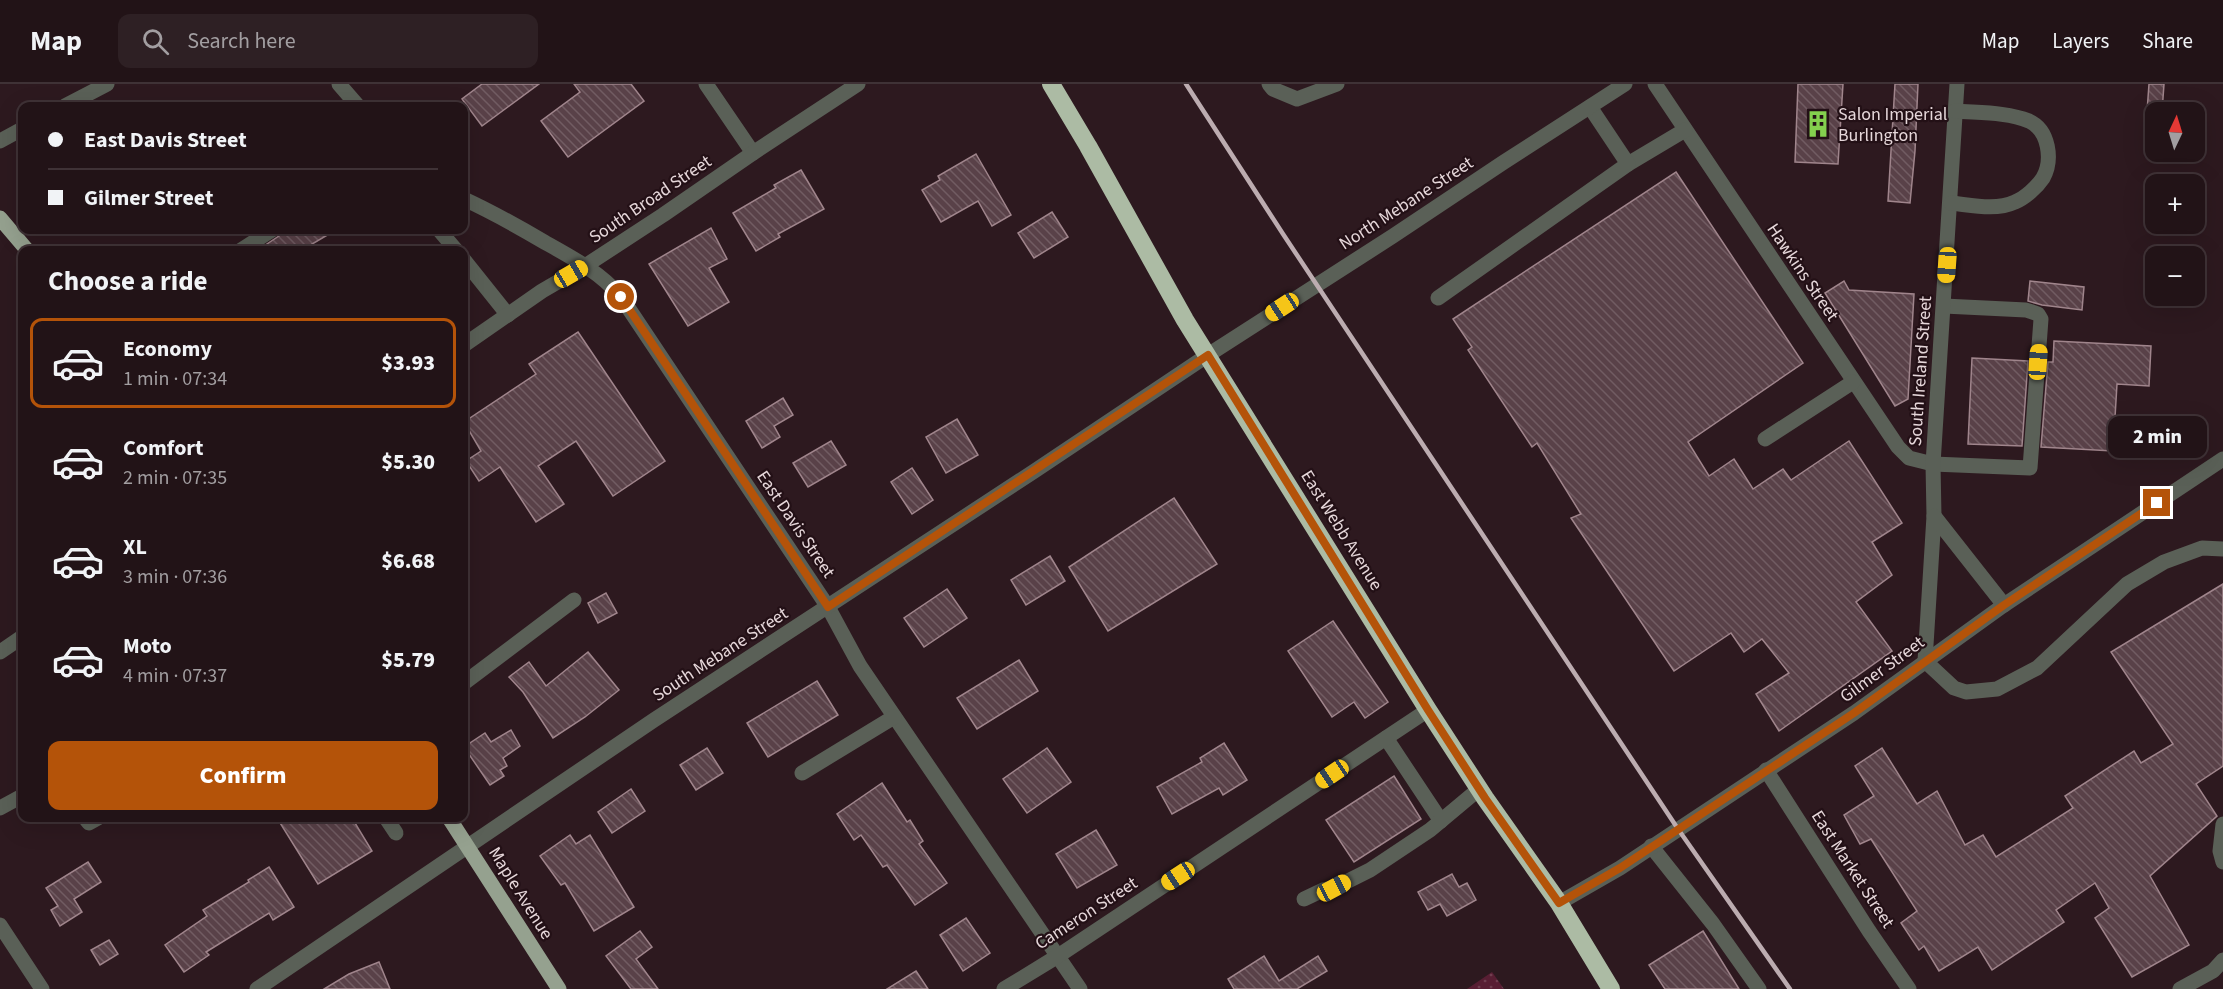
<!DOCTYPE html>
<html lang="en">
<head>
<meta charset="utf-8">
<style>
  body { margin:0; font-family:"Source Sans 3",sans-serif; background:#2e2024; color:#f1f3f6; height:100vh; display:flex; flex-direction:column; font-size:22px; white-space:nowrap }
  * { box-sizing:border-box; margin:0 }
  p { font-size:20px; color:#a29ea1 }
  .icon { flex:none; width:33px; height:33px; fill:none; stroke:currentColor; stroke-width:2; stroke-linecap:round; stroke-linejoin:round }
  .map { position:relative; flex:1; overflow:hidden }
  .sheet { position:absolute; left:18px; top:162px; width:450px; height:576px; display:flex; flex-direction:column; background:#221317; border-radius:12px; box-shadow:0 6px 24px #0002,0 0 0 2px #3f3236 }
  .sheet>* { flex:none }
  .guide { position:absolute; left:18px; top:18px; width:450px; height:132px; border-radius:12px; box-shadow:0 6px 24px #0002,0 0 0 2px #3f3236; display:grid; align-content:center; height:132px; padding:0 30px; background:#221317 }
  .needle { width:39px; rotate:4deg }
  .buttons { position:absolute; left:2145px; top:18px; display:grid; gap:12px }
  .buttons a { display:grid; place-items:center; width:60px; height:60px; border-radius:12px; background:#221317; box-shadow:0 6px 24px #0002,0 0 0 2px #3f3236; font-size:30px }
  .end { position:absolute; width:27px; height:27px; margin:-14px; border:8px solid #b45309; background:#fff; box-shadow:0 0 0 3px #fff }
  .from { border-radius:50% }
  .bubble { position:absolute; height:42px; border-radius:12px; background:#221317; box-shadow:0 6px 24px #0002,0 0 0 2px #3f3236; font-size:20px; font-weight:800; line-height:42px; text-align:center }
  .car { position:absolute; width:18px; height:36px; margin:-18px -9px; border-radius:8px; box-shadow:0 0 4px 2px #0007; background:linear-gradient(#f5c518 24%,#345 0 40%,#f5c518 0 76%,#345 0 86%,#f5c518 0) }
  .guide b { display:flex; align-items:center; gap:21px; height:57px; font-size:22px }
  .guide b+b { border-top:2px solid #3f3236 }
  .guide i { width:15px; height:15px; background:#f1f3f6 }
  ul { padding:0; list-style:none }
  li { display:flex; align-items:center; gap:18px; height:90px; margin:0 12px 9px; padding:0 18px; border:3px solid transparent; border-radius:12px }
  li div { flex:1 }
  li b { display:block; font-size:22px }
  li em { font-style:normal; font-weight:800 }
  li.selected { border-color:#b45309 }
  li>.icon { width:54px; height:54px; stroke-width:1.5 }
  h2 { padding:0 30px; font-size:27px; line-height:72px }
  .cta { display:flex; gap:12px; margin-top:auto; padding:12px 30px }
  .cta a { flex:1; height:69px; border-radius:12px; background:#b45309; color:#fff; font-size:24px; font-weight:800; line-height:69px; text-align:center }
  header { display:flex; align-items:center; gap:36px; box-sizing:border-box; height:84px; padding:0 30px; background:#221317; border-bottom:2px solid #3f3236 }
  header strong { font-size:28px }
  nav { display:flex; gap:33px; margin-inline-start:auto; font-size:21px }
  .search { width:420px; height:54px; background:#2e2024; display:flex; align-items:center; gap:15px; box-sizing:border-box; padding:0 21px; border-radius:12px; color:#a29ea1; font-size:22px }
  .map>svg:first-child { display:block }
</style>
</head>
<body>
<header>
<strong>Map</strong>
<div class="search"><svg class="icon" aria-label="search" viewBox="0 0 24 24"><circle cx="10" cy="10" r="6"/><path d="M15 15l6 6"/></svg>Search here</div>
<nav><a>Map</a><a>Layers</a><a>Share</a></nav>
</header>
<div class="map">
<svg width="2223" height="905" viewBox="0 0 2223 905">
  <defs>
    <pattern id="grass-dots" width="8" height="8" patternUnits="userSpaceOnUse" patternTransform="scale(1.5)"><rect width="8" height="8" fill="#581e33"/><path d="M2 2h.1M6 6h.1" fill="none" stroke="#703e50" stroke-width="1.8" stroke-linecap="round"/></pattern>
    <pattern id="building-back-hatch" width="6" height="6" patternUnits="userSpaceOnUse" patternTransform="scale(1.5)"><rect width="6" height="6" fill="#594148"/><path d="M-1 5l2 2M0 0l6 6M5-1l2 2" fill="none" stroke="#715c62"/></pattern>
  </defs>
  <rect width="100%" height="100%" fill="#2d191f"/>
  <polygon fill="url(#grass-dots)" points="1492,888 1504,905 1467,905"/>
  <g fill="url(#building-back-hatch)" stroke="#a0858c" stroke-width="1.5">
    <polygon points="482,0 539,0 482,42 462,15"/>
    <polygon points="574,0 631,0 644,17 568,73 541,37 580,8"/>
    <polygon points="1798,0 1843,0 1838,80 1795,78"/>
    <polygon points="1895,0 1918,0 1915,67 1910,119 1888,117"/>
    <polygon points="2149,0 2164,0 2162,28 2147,28"/>
    <polygon points="976,70 1011,131 992,142 978,117 941,138 922,106 940,96 938,92"/>
    <polygon points="801,86 824,125 778,150 780,153 756,167 733,129 776,104 774,101"/>
    <polygon points="1676,88 1803,279 1688,358 1709,392 1734,375 1753,405 1783,385 1791,396 1849,357 1902,439 1872,458 1892,491 1856,518 1892,567 1779,647 1756,610 1789,589 1762,555 1744,568 1731,549 1674,587 1571,434 1581,430 1537,359 1532,363 1468,266 1472,263 1453,235"/>
    <polygon points="1052,128 1068,153 1034,174 1018,149"/>
    <polygon points="711,144 727,175 709,184 729,218 688,242 649,180"/>
    <polygon points="288,146 336,146 302,166 258,166"/>
    <polygon points="1844,197 1849,206 1914,210 1908,315 1895,322 1825,209"/>
    <polygon points="2030,197 2084,203 2082,226 2042,221 2028,217"/>
    <polygon points="578,248 665,377 613,412 576,357 538,382 564,420 536,438 500,383 479,397 466,377 481,367 464,338 536,290 529,280"/>
    <polygon points="2054,257 2151,262 2149,302 2117,300 2113,367 2041,363 2048,278 2053,278"/>
    <polygon points="1972,274 2028,277 2022,362 1968,360"/>
    <polygon points="783,314 793,331 774,342 780,353 762,364 746,337"/>
    <polygon points="957,335 978,371 946,389 926,353"/>
    <polygon points="831,357 846,381 808,403 793,379"/>
    <polygon points="912,384 933,416 912,430 891,398"/>
    <polygon points="1174,414 1217,480 1108,547 1069,483"/>
    <polygon points="1050,472 1065,497 1026,521 1011,496"/>
    <polygon points="2223,500 2223,682 2196,700 2217,732 2150,792 2189,861 2132,893 2095,834 2109,824 2095,799 2056,826 2064,838 1992,886 1978,863 1939,887 1924,862 1919,866 1901,839 1917,827 1871,755 1860,760 1844,731 1874,712 1855,682 1882,664 1917,720 1937,707 1965,761 1983,751 1996,773 2073,724 2065,712 2134,667 2141,679 2173,660 2111,568"/>
    <polygon points="947,505 967,534 924,563 904,534"/>
    <polygon points="606,509 617,529 598,539 588,519"/>
    <polygon points="1333,537 1388,618 1365,634 1354,618 1332,633 1288,567"/>
    <polygon points="588,568 619,606 585,633 553,654 523,608 509,593 529,578 546,602"/>
    <polygon points="1019,576 1038,607 977,645 957,614"/>
    <polygon points="817,597 838,631 768,673 747,639"/>
    <polygon points="511,646 520,662 503,674 507,682 500,686 504,692 490,701 464,663 485,649 491,658"/>
    <polygon points="1224,659 1247,696 1223,711 1219,704 1172,730 1157,703 1202,678 1200,674"/>
    <polygon points="707,664 723,689 696,706 680,681"/>
    <polygon points="1047,664 1071,698 1027,729 1003,695"/>
    <polygon points="1394,692 1421,735 1354,778 1326,736"/>
    <polygon points="882,699 907,738 910,736 923,757 919,760 947,799 915,821 887,781 883,783 861,751 854,756 837,730"/>
    <polygon points="631,705 645,727 612,749 598,728"/>
    <polygon points="277,734 352,734 372,767 318,800"/>
    <polygon points="1096,746 1117,781 1077,804 1056,770"/>
    <polygon points="570,751 576,760 590,751 634,823 594,847 565,799 561,801 540,772"/>
    <polygon points="88,778 101,798 74,815 82,828 60,842 51,826 58,822 46,804"/>
    <polygon points="269,783 294,823 273,836 269,829 206,868 209,871 184,888 165,861 207,832 203,826 249,798 248,796"/>
    <polygon points="1452,790 1459,803 1467,799 1476,816 1447,832 1440,820 1428,826 1418,808"/>
    <polygon points="966,834 990,869 963,887 940,851"/>
    <polygon points="640,847 652,863 636,875 658,905 631,905 606,872"/>
    <polygon points="1703,847 1739,905 1665,905 1649,881"/>
    <polygon points="109,856 118,870 100,881 91,866"/>
    <polygon points="1264,872 1279,897 1318,872 1327,887 1297,905 1234,905 1228,895"/>
    <polygon points="379,878 390,905 324,905 349,890"/>
    <polygon points="916,887 928,905 887,905"/>
  </g>
  <g fill="none" stroke-linecap="round" stroke-linejoin="round">
    <g stroke="#5a6057" stroke-width="15">
      <polyline points="339,0 358,22"/>
      <polyline points="706,0 753,69"/>
      <polyline points="1269,0 1273,5 1297,15 1337,0"/>
      <polyline points="1655,0 1898,363 1909,374 1933,380 2030,384 2041,235 2038,230 2026,226 1944,222"/>
      <polyline points="1957,0 1933,380 1934,432 1925,577 1954,604 1966,608 1997,605 2037,584 2127,500 2164,478 2202,464 2223,465"/>
      <polyline points="65,22 107,0"/>
      <polyline points="0,57 22,45"/>
      <polyline points="1628,80 1685,46"/>
      <path d="M464,115C492,128 519,143 546,159C573,174 601,189 621,213L828,523L860,582L1080,905"/>
      <path d="M1951,119C1971,121 1996,127 2015,118C2025,114 2037,103 2043,94C2053,76 2049,46 2029,37C2007,28 1979,29 1955,27"/>
      <polyline points="439,146 456,166"/>
      <polyline points="241,166 272,146"/>
      <polyline points="464,176 508,231"/>
      <polyline points="1438,214 1628,80 1590,23"/>
      <polyline points="464,261 542,207 585,182 663,131 753,69 858,0"/>
      <polyline points="1765,355 1853,298"/>
      <polyline points="1934,432 2004,521"/>
      <polyline points="0,568 22,553"/>
      <polyline points="464,599 574,516"/>
      <polyline points="1386,654 1441,737"/>
      <polyline points="1766,686 1869,847 1909,905"/>
      <polyline points="802,689 894,633"/>
      <polyline points="0,724 22,712"/>
      <polyline points="85,734 89,739 98,734"/>
      <polyline points="386,734 396,749"/>
      <polyline points="2223,740 2220,767 2223,778"/>
      <polyline points="1651,762 1713,840 1759,905"/>
      <polyline points="1304,815 1323,806 1334,804 1370,786 1430,746 1479,705"/>
      <polyline points="1559,819 1620,784 1854,629 2004,521 2223,375"/>
      <polyline points="0,841 42,905"/>
      <polyline points="257,905 654,636 1033,388 1208,271 1393,152 1504,78 1625,0"/>
      <polyline points="1004,905 1058,872 1428,626"/>
      <polyline points="2180,905 2213,887 2223,876"/>
    </g>
    <g stroke="#95a18f" stroke-width="15">
      <polyline points="0,134 27,166"/>
      <polyline points="449,734 559,905"/>
    </g>
    <polyline stroke="#acbba4" stroke-width="18" points="1051,0 1088,62 1185,236 1428,626 1485,714 1559,819 1611,905"/>
    <polyline stroke="#bcacb0" stroke-width="4.5" points="1186,0 1283,150 1678,745 1790,905"/>
  </g>
  <g fill="none" stroke-linecap="round" stroke-linejoin="round">
    <polyline stroke="#b45309" stroke-width="8" points="621,213 828,523 1208,271 1428,626 1485,714 1559,819 1620,784 1854,629 2004,521 2157,419"/>
  </g>
  <defs>
    <symbol id="building-bare" viewBox="-9 -9 18 18"><path d="M-4-6H4V6H1V3H-1V6H-4ZM-2.5-4.3h1.7v1.8h-1.7ZM.8-4.3h1.7v1.8H.8ZM-2.5-1h1.7V.8h-1.7ZM.8-1h1.7V.8H.8Z" fill="#84d04e" stroke="#231016" stroke-width="2.5" paint-order="stroke"/></symbol>
  </defs>
  <g fill-rule="evenodd">
    <use href="#building-bare" x="1799" y="21" width="38" height="38"/>
  </g>
  <g text-anchor="middle" stroke-width="4.5" stroke-linejoin="round" paint-order="stroke">
    <g font-size="18" fill="#e6d7da" stroke="#231016" text-anchor="start">
      <text x="1838" y="36">Salon Imperial<tspan x="1838" dy="21">Burlington</tspan></text>
    </g>
    <g font-size="18" fill="#e6d7da" stroke="#231016">
      <text transform="translate(650 115) rotate(-34)" y="6">South Broad Street</text>
      <text transform="translate(1406 119) rotate(-33)" y="6">North Mebane Street</text>
      <text transform="translate(1803 188) rotate(56)" y="6">Hawkins Street</text>
      <text transform="translate(1920 287) rotate(-86)" y="6">South Ireland Street</text>
      <text transform="translate(796 440) rotate(56)" y="6">East Davis Street</text>
      <text transform="translate(1342 446) rotate(58)" y="6">East Webb Avenue</text>
      <text transform="translate(720 570) rotate(-33)" y="6">South Mebane Street</text>
      <text transform="translate(1882 585) rotate(-36)" y="6">Gilmer Street</text>
      <text transform="translate(1853 785) rotate(57)" y="6">East Market Street</text>
      <text transform="translate(521 809) rotate(58)" y="6">Maple Avenue</text>
      <text transform="translate(1086 829) rotate(-33)" y="6">Cameron Street</text>
    </g>
  </g>
</svg>
<div class="buttons">
<a><svg class="needle" viewBox="-14 -14 28 28"><path d="M0-13l5 13h-10z" fill="#e53935"/><path d="M0 13l5-13h-10z" fill="#a29ea1"/></svg></a>
<a>+</a>
<a>−</a>
</div>
<i class="end from" style="left:621px;top:213px"></i>
<i class="end" style="left:2157px;top:419px"></i>
<div class="bubble" style="left:2108px;top:332px;width:99px">2 min</div>
<i class="car" style="left:1947px;top:181px;rotate:184deg"></i>
<i class="car" style="left:571px;top:190px;rotate:60deg"></i>
<i class="car" style="left:1282px;top:223px;rotate:237deg"></i>
<i class="car" style="left:2038px;top:278px;rotate:4deg"></i>
<i class="car" style="left:1332px;top:690px;rotate:236deg"></i>
<i class="car" style="left:1178px;top:792px;rotate:237deg"></i>
<i class="car" style="left:1334px;top:804px;rotate:62deg"></i>
<div class="guide">
<b><i class="from"></i>East Davis Street</b>
<b><i></i>Gilmer Street</b>
</div>
<section class="sheet">
<h2>Choose a ride</h2>
<ul>
<li class="selected"><svg class="icon" aria-label="car" viewBox="0 0 24 24"><path d="M5 17H2v-5l4-1 3-4h7l3 4 3 1v5h-3M9 17h6M6 11h13"/><circle cx="7" cy="17" r="2"/><circle cx="17" cy="17" r="2"/></svg><div><b>Economy</b><p>1 min · 07:34</p></div><em>$3.93</em></li>
<li><svg class="icon" aria-label="car" viewBox="0 0 24 24"><path d="M5 17H2v-5l4-1 3-4h7l3 4 3 1v5h-3M9 17h6M6 11h13"/><circle cx="7" cy="17" r="2"/><circle cx="17" cy="17" r="2"/></svg><div><b>Comfort</b><p>2 min · 07:35</p></div><em>$5.30</em></li>
<li><svg class="icon" aria-label="car" viewBox="0 0 24 24"><path d="M5 17H2v-5l4-1 3-4h7l3 4 3 1v5h-3M9 17h6M6 11h13"/><circle cx="7" cy="17" r="2"/><circle cx="17" cy="17" r="2"/></svg><div><b>XL</b><p>3 min · 07:36</p></div><em>$6.68</em></li>
<li><svg class="icon" aria-label="car" viewBox="0 0 24 24"><path d="M5 17H2v-5l4-1 3-4h7l3 4 3 1v5h-3M9 17h6M6 11h13"/><circle cx="7" cy="17" r="2"/><circle cx="17" cy="17" r="2"/></svg><div><b>Moto</b><p>4 min · 07:37</p></div><em>$5.79</em></li>
</ul>
<div class="cta"><a>Confirm</a></div>
</section>
</div>
</body>
</html>
